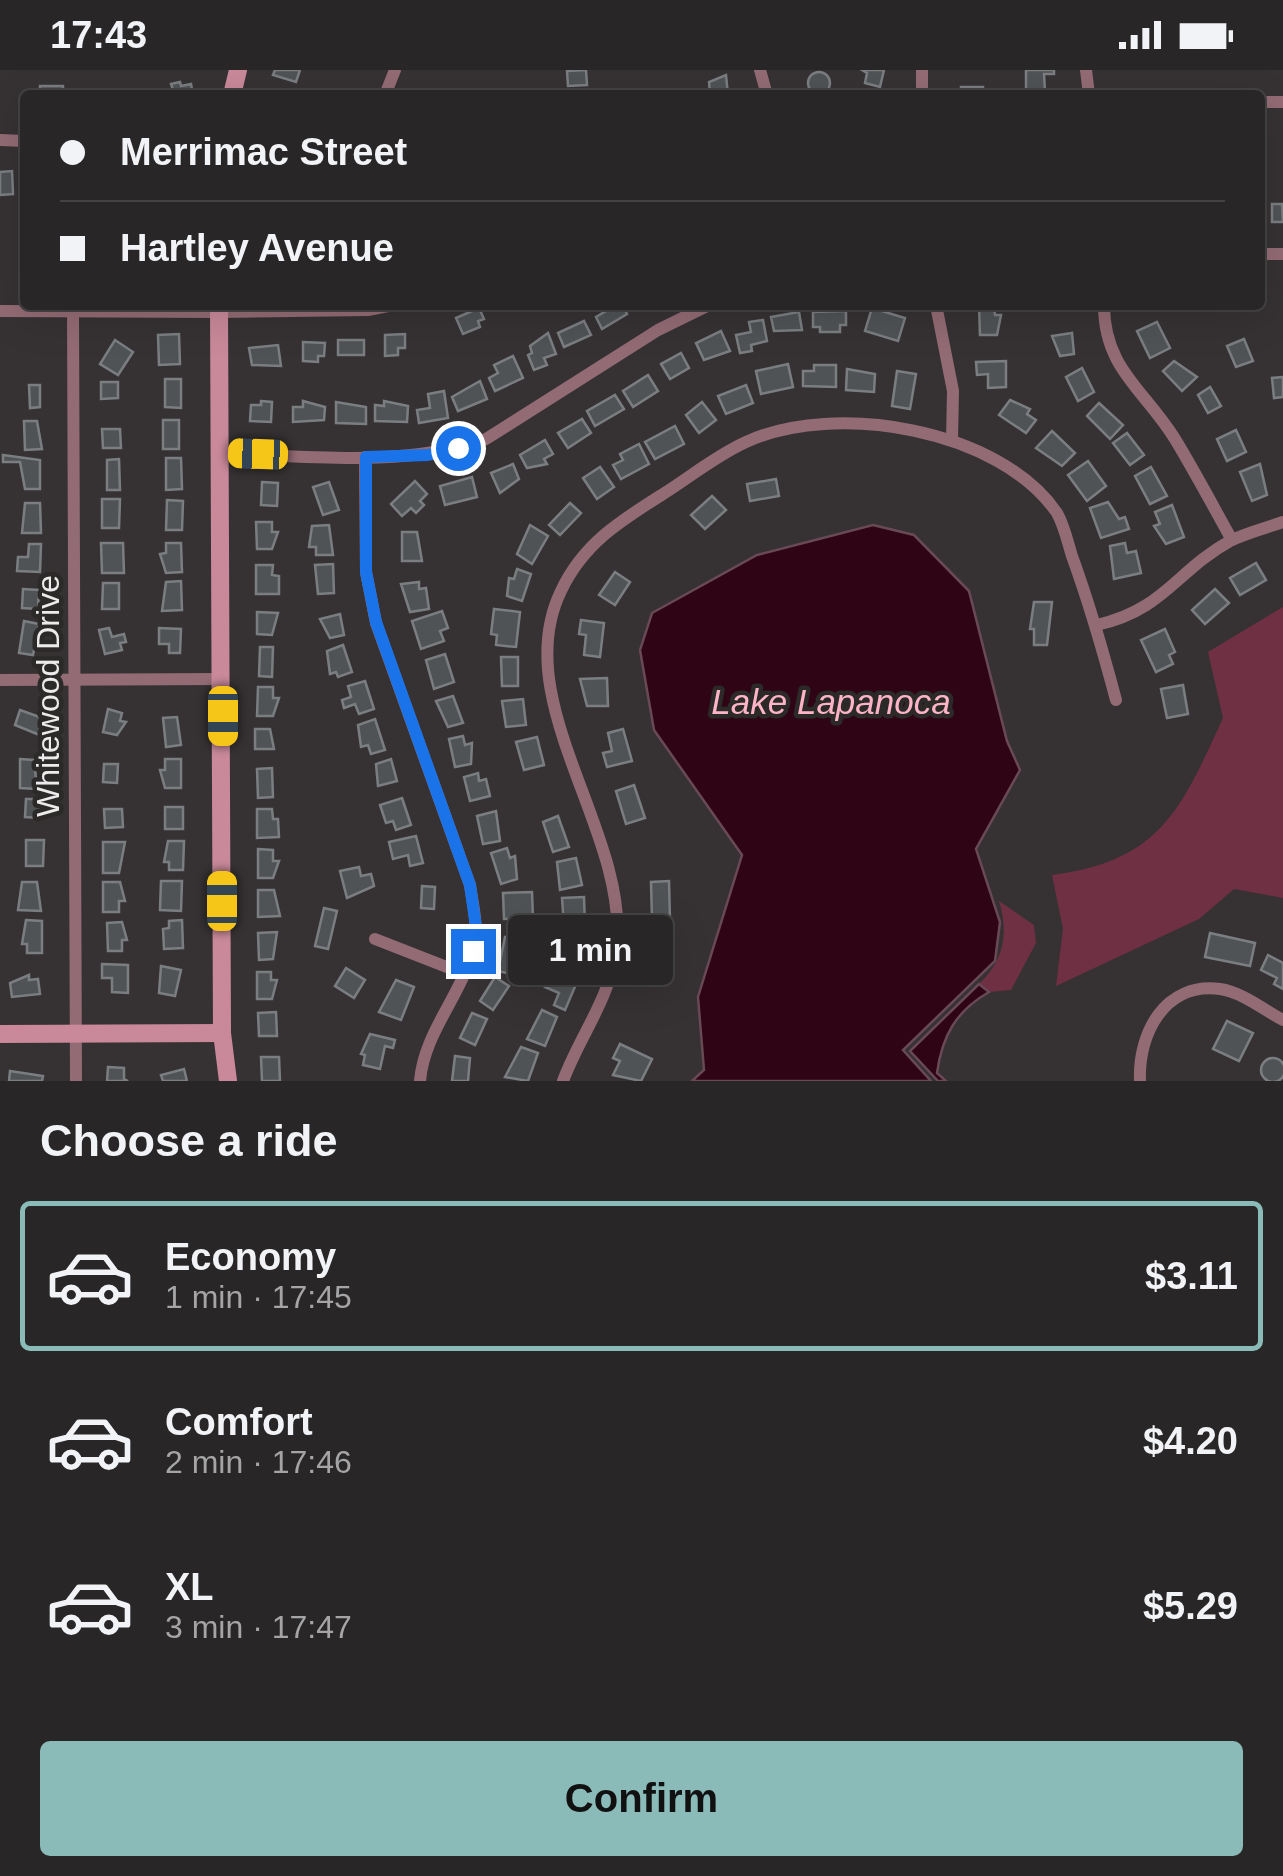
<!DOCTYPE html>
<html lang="en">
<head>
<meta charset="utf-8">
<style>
  body { margin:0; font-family:Helvetica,sans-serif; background:#343232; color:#f1f3f6; height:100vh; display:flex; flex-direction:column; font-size:38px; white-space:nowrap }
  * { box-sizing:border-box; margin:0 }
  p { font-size:32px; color:#a5a5a7 }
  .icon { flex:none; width:55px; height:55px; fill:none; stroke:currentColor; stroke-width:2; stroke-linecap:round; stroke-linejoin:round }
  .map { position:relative; height:1011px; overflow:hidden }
  .sheet { display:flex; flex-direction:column; background:#282626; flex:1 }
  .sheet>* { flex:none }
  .banner { position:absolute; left:20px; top:20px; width:1245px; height:220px; border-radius:10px; box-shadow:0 10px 40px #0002,0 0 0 2px #444343; display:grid; align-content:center; height:220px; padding:0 40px; background:#282626 }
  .end { position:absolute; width:45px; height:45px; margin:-22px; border:12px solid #1a73e8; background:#fff; box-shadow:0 0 0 5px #fff }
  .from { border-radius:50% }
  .bubble { position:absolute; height:70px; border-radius:10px; background:#282626; box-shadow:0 10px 40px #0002,0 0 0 2px #444343; font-size:32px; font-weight:700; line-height:70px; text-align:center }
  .car { position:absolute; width:30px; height:60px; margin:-30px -15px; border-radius:12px; box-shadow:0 0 8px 2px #0007; background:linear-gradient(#f5c518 24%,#345 0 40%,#f5c518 0 76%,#345 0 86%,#f5c518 0) }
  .banner b { display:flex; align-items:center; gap:35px; height:95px; font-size:38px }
  .banner b+b { border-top:2px solid #444343 }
  .banner i { width:25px; height:25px; background:#f1f3f6 }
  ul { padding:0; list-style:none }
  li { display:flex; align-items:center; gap:30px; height:150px; margin:0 20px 15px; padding:0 20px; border:5px solid transparent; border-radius:10px }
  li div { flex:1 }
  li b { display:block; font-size:38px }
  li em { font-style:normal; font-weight:700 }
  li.selected { border-color:#8bbbb9 }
  li>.icon { width:90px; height:90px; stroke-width:1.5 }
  h2 { padding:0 40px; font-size:45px; line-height:120px }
  .primary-button { display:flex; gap:20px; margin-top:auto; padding:20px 40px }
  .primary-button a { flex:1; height:115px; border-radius:10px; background:#8bbbb9; color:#111; font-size:40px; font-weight:700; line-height:115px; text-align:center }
  .status { display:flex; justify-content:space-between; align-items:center; height:70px; padding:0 50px; background:#282626; direction:ltr }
  .status svg { height:28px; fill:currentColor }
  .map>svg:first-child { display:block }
</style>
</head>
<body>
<div class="status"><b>17:43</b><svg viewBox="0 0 49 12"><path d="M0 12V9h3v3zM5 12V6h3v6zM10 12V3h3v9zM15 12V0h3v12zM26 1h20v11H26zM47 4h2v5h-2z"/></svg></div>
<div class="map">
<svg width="1283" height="1011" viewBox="0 0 1283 1011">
  <rect width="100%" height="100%" fill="#363233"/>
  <g fill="#6f3044">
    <path d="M1283,537V828L1234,819L1199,849L1056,916L1063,859L1052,805C1161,791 1181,739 1223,648L1208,582Z"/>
    <path d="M999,831L1034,855L1036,873L1011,920L989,922L979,914C1004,890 1009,864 999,831Z"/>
  </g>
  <g fill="#2f0415" stroke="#684955" stroke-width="2.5">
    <polygon points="873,455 914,465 969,521 1007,671 1020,700 976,779 1000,852 995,891 903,980 931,1011 692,1011 704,1000 698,927 742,785 654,660 640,580 652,543 757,485"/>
    <path d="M979,914L989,922C956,941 942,966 937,1003L946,1011H938L910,981Z"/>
  </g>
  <g fill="#505355" stroke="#7b7e81" stroke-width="2.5">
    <polygon points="275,0 300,0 296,12 273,5"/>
    <polygon points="586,0 587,15 568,16 567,1"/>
    <polygon points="884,0 880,17 865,13 867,3 862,0"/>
    <polygon points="1026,0 1054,0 1054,4 1044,4 1045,21 1026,21"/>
    <circle cx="819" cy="13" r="11"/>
    <polygon points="726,5 728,25 710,25 709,12"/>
    <polygon points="180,12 181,16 191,14 193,25 164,25 173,20 171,14"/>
    <rect x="40" y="16" width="23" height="9"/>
    <rect x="961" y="17" width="22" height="8"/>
    <polygon points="12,101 13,124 0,125 0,102"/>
    <polygon points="1272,134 1282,134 1283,152 1272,152"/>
    <polygon points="602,235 622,235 627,244 602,259 596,247 606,241"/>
    <polygon points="979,236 994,236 995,245 1001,245 997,265 980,265"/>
    <polygon points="479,238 484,249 478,251 480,257 463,264 456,248"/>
    <polygon points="872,238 905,248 898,271 865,261"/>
    <polygon points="846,241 846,255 840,255 840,262 820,262 820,257 813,257 813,242"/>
    <polygon points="799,242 802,260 774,261 771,247"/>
    <polygon points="763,250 767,271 751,275 752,281 740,283 736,265 751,262 749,252"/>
    <polygon points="584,251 591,265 564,277 558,263"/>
    <polygon points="1157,252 1170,278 1150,288 1137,261"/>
    <polygon points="721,261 730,281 704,290 696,273"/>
    <polygon points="548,263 556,284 544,288 547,295 534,300 528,285 532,283 530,276"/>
    <polygon points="1072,263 1074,284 1060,286 1052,266"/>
    <polygon points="179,264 180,294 159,295 158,265"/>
    <polygon points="405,264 405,278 398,278 398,285 385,286 385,265"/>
    <polygon points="1244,269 1253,291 1236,297 1227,276"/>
    <polygon points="115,270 133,282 118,305 100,294"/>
    <rect x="338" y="270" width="26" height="15"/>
    <polygon points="303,272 325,273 324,286 318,286 318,292 303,291"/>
    <polygon points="278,275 281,296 252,295 249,278"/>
    <polygon points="681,283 689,298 670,309 661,294"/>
    <polygon points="513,286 523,308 495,321 489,308 498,303 494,295"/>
    <polygon points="1006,291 1006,317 988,318 988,304 977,305 976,292"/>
    <polygon points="1174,291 1197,307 1182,321 1163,301"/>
    <polygon points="788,294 793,317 761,324 756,301"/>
    <polygon points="814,295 836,295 836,317 803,316 803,301 814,301"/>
    <polygon points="1082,298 1094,322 1078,331 1066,307"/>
    <polygon points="847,299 875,304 874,322 846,320"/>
    <polygon points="897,301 916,304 910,339 892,336"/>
    <polygon points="648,305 658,321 633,337 623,321"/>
    <polygon points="1283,307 1283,327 1274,328 1272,308"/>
    <polygon points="165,309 181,309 181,338 165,337"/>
    <polygon points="480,311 487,329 458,341 452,327"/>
    <polygon points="101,312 118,312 118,328 101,329"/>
    <polygon points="29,315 40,315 40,337 30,338"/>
    <polygon points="746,315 753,333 726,344 718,326"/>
    <polygon points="1210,317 1221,336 1208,343 1198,325"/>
    <polygon points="444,321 448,348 419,353 417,340 430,338 428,324"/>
    <polygon points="615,325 624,339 595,356 587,341"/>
    <polygon points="1010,330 1030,339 1027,344 1036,350 1026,363 999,345"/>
    <polygon points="261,331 272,332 271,352 250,351 251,335 261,335"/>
    <polygon points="303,331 325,337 324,350 293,352 293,337 303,337"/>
    <polygon points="384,331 408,336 407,352 375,351 375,335 384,336"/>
    <polygon points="336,332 366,337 366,354 336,353"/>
    <polygon points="702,332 716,350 699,363 686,345"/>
    <polygon points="1099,333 1123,355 1110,369 1087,346"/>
    <polygon points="582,349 591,363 568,378 558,363"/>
    <rect x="163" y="350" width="16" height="29"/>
    <polygon points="24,351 37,351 42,379 25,380"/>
    <polygon points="675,356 684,374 655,389 645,372"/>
    <polygon points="102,359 120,359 121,378 103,378"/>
    <polygon points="1236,360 1246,382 1227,391 1217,369"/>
    <polygon points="1052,361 1075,383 1062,396 1036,378"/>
    <polygon points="1127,363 1144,385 1130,395 1113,373"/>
    <polygon points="545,370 553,384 544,389 547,394 527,398 520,385"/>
    <polygon points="639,374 649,394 621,409 613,395 623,390 620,384"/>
    <polygon points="3,385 40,390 40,419 25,419 20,392 3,392"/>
    <polygon points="166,388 181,388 182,419 166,420"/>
    <polygon points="119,389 120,420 107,420 107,390"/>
    <polygon points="1088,391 1106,416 1087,431 1068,405"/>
    <polygon points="513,394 519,409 500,423 491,403"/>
    <polygon points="1260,394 1267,425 1252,431 1240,402"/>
    <polygon points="600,397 614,417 597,429 583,408"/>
    <polygon points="1151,397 1167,426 1150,434 1135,406"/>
    <polygon points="472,407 477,427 445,435 440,416"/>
    <polygon points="776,409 779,426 750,431 747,414"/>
    <polygon points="415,411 427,424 420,431 424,435 416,443 411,438 402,446 391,434"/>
    <polygon points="262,412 278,413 277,436 261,435"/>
    <polygon points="329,412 339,440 323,445 313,417"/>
    <polygon points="712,426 726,440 705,459 691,445"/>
    <polygon points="102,429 120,429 119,458 102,458"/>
    <polygon points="167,430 183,431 182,460 166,460"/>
    <polygon points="1108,432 1119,449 1125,447 1129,459 1101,468 1090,438"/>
    <polygon points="25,433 40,433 41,463 22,463"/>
    <polygon points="570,433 581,443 560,465 549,455"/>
    <polygon points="1172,435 1184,467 1166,474 1154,456 1160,454 1155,442"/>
    <polygon points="256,452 272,452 272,462 278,462 272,479 257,479"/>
    <polygon points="329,455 333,485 316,485 316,477 309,477 312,456"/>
    <polygon points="530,455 548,466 532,494 517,484"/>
    <polygon points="402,462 417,462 422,491 402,491"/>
    <polygon points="101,473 123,473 124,503 102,503"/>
    <polygon points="166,473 181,473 182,502 166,503 160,484 166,483"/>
    <polygon points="1125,473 1127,483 1136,481 1141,503 1114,509 1110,476"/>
    <polygon points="29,474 41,474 40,502 17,501 18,487 28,487"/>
    <polygon points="1256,493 1266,510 1240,525 1230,508"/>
    <polygon points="333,494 334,523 318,524 315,495"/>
    <polygon points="256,495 273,495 272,505 279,506 279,524 256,524"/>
    <polygon points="517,499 531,504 522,531 507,526 509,508 514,509"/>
    <polygon points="615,502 630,512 615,535 599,525"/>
    <polygon points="181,511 182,540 162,541 166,512"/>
    <polygon points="419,512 419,519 426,518 429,539 410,542 401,514"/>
    <polygon points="103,513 119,513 119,539 102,539"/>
    <polygon points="23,519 39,520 38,539 22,538"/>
    <polygon points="1215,519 1229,533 1205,554 1192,540"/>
    <polygon points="1034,532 1052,532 1047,575 1034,575 1034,559 1030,559"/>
    <polygon points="494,539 520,542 516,577 496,575 497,565 491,564"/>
    <polygon points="442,541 448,558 440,561 444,571 421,579 412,551"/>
    <polygon points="257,542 278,543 272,565 257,564"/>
    <polygon points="340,544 344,565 330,568 320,549"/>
    <polygon points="581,550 604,553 600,587 584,585 586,565 579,564"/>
    <polygon points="24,551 39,554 33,585 19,583"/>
    <polygon points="109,558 112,567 124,564 126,572 120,573 122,580 105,584 99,560"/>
    <polygon points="159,558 181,559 180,583 169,583 169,574 159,574"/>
    <polygon points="1165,559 1175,582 1169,585 1173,594 1156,602 1141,570"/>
    <polygon points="343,575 352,602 338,607 336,602 330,604 327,581"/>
    <polygon points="260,577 273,577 272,607 259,606"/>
    <polygon points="445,584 454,612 434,619 426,590"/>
    <polygon points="501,587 518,587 518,616 502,616"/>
    <polygon points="607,608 608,636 587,636 580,609"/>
    <polygon points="365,611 374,639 359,644 355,634 344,638 342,630 351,627 348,616"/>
    <polygon points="1183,615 1188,644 1167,648 1161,619"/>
    <polygon points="258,617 273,617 273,628 279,628 273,646 257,646"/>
    <polygon points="453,626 463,653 448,657 436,631"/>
    <polygon points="523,629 526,655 506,657 502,631"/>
    <polygon points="108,639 122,643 120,651 126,652 117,665 103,662"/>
    <polygon points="20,640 48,650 42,666 15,655"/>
    <polygon points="177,647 181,675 166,677 163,648"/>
    <polygon points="375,649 385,680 371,684 368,675 361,677 358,655"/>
    <polygon points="255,659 270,659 274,679 255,679"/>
    <polygon points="623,659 632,691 607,697 603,683 612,681 608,663"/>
    <polygon points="463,666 465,675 472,673 471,694 455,697 449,669"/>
    <polygon points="537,667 544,695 524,700 516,672"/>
    <polygon points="20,689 34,690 37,719 20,718"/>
    <polygon points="165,689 181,689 181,718 165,718 160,700 165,700"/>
    <polygon points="391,689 397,711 378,716 376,694"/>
    <polygon points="104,694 118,694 117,713 103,712"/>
    <polygon points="272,698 273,727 258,728 257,699"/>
    <polygon points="478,703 479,711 486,709 490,726 470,731 464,707"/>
    <polygon points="634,715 645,748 626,754 616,721"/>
    <polygon points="402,728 411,755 396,760 393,751 386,753 380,735"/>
    <polygon points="26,729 40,729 39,748 25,747"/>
    <rect x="165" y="737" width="18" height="22"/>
    <polygon points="104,739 122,739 123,757 105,758"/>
    <polygon points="257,739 272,739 273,749 278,749 279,767 257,768"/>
    <polygon points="496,741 500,771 483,774 477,746"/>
    <polygon points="558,746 569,777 553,782 543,752"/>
    <polygon points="416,766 423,793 410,796 408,785 393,789 389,772"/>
    <polygon points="26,770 44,770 43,796 26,796"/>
    <polygon points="168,771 184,771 183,800 169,800 169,792 164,792"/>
    <polygon points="103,772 125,772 119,803 103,803"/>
    <polygon points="507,778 510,788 515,786 517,809 501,814 491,783"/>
    <polygon points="258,779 273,780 273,791 279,791 273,808 258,808"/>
    <polygon points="576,788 582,815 560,820 557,792"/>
    <polygon points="359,797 361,806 371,804 374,816 347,828 340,801"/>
    <polygon points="161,811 182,811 181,841 160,840"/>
    <polygon points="669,811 670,850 652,850 651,812"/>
    <polygon points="22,812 37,812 41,841 18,840"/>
    <polygon points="103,812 120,812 125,831 119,831 119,842 103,842"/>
    <polygon points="422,816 435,817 434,839 421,838"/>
    <polygon points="258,820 274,820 280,846 258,847"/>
    <polygon points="532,822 533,848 504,849 503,823"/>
    <polygon points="584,827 585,856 564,857 562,828"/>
    <polygon points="324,838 337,841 328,879 315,876"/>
    <polygon points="26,850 42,851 42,883 27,883 27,874 22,874"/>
    <polygon points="182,850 183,878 164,879 163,859 169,858 169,851"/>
    <polygon points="122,852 127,870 122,870 122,881 108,881 107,853"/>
    <polygon points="277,862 273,889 259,890 258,863"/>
    <polygon points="1210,863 1255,873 1250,896 1205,887"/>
    <polygon points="560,864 587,869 584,882 577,881 580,901 553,896"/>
    <polygon points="505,867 524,871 516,905 498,901"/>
    <polygon points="1268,885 1283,893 1283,919 1274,914 1277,908 1261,900"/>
    <polygon points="102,894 128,895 128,923 112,922 112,908 102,908"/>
    <polygon points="161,896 181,900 175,926 159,923"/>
    <polygon points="346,898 365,910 354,928 335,916"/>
    <polygon points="257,902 271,902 271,910 277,910 272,929 257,929"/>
    <polygon points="551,902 577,912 565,940 554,935 559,923 545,917"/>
    <polygon points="29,905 29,910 38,909 40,924 12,927 10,913"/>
    <polygon points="495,907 509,916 493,940 480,931"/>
    <polygon points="396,910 414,917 401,950 379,942"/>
    <polygon points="542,940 557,947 545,976 527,969"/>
    <polygon points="276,942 277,966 259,966 258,943"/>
    <polygon points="472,943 487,949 475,975 460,968"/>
    <polygon points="1227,951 1253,963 1239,991 1213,979"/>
    <polygon points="370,964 395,970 393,978 385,976 380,999 363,995 365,985 361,984"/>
    <polygon points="620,974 652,989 641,1011 613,1005 620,991 613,988"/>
    <polygon points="521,977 538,983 528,1011 505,1007"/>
    <polygon points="455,986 470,988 468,1011 452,1011"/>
    <polygon points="261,987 279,987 280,1011 262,1011"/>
    <circle cx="1273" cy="1000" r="12"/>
    <polygon points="108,997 124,998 124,1009 128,1011 107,1011"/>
    <polygon points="184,999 187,1011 163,1011 161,1005"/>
    <polygon points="10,1001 43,1006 42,1011 9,1011"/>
  </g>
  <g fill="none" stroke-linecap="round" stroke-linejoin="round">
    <g stroke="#936b75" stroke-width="12">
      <polyline points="760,0 767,25"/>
      <polyline points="922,0 922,25"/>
      <polyline points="1086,0 1089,25"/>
      <polyline points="385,25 395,0"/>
      <polyline points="1260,32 1283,32"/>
      <polyline points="0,70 25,71"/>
      <polyline points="1260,184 1283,184"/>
      <polyline points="936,235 953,321 952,370"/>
      <path d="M1104,235C1104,299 1145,320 1175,369C1195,402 1213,436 1232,470"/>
      <polyline points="0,241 219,242 368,240 393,235"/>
      <polyline points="73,242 76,1011"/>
      <path d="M222,383C309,386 402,398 486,369L658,260L709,235"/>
      <path d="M365,387L366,502L376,553L470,815C473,836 479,858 473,879C462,925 424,962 420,1011"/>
      <path d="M1097,555C1164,540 1176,501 1230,471C1246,463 1266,458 1283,452"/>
      <polyline points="0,610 223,609"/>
      <polyline points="375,869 462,903"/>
      <path d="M563,1011C581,963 613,925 617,872C626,759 508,630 561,521C583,474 620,451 663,424C690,407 717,385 746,372C835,331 1000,359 1057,443C1064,455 1068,473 1072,486C1089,533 1103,581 1116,630"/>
      <path d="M1140,1011C1138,963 1165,912 1220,919C1242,922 1264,940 1283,950"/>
    </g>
    <g stroke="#c9899a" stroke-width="18">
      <polyline points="232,25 238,0"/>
      <polyline points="219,235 222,963 228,1011"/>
      <polyline points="0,964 222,963"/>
    </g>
  </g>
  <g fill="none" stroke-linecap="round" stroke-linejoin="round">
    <polyline stroke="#1a73e8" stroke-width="12" points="458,378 428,385 366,387 366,502 376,552 470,815 476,857 473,881"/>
  </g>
  <g text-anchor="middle" stroke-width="9" stroke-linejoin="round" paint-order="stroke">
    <g font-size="32" fill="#edeaeb" stroke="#2c2929">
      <text transform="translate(48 626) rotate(-90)" y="11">Whitewood Drive</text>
    </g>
    <g font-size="35" font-style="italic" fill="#feb4c7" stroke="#2c2929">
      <text x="831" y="644">Lake Lapanoca</text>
    </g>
  </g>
</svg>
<i class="end from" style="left:458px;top:378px"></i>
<i class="end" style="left:473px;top:881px"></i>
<div class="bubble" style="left:508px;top:845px;width:165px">1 min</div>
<i class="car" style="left:258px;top:384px;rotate:272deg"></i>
<i class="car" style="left:223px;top:646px;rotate:180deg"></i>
<i class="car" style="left:222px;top:831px;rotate:0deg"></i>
<div class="banner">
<b><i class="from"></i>Merrimac Street</b>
<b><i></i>Hartley Avenue</b>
</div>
</div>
<section class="sheet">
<h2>Choose a ride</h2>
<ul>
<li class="selected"><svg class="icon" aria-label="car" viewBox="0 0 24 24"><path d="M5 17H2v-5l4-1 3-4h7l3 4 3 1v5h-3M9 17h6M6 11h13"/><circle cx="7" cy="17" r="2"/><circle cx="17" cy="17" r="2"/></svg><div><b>Economy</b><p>1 min · 17:45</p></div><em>$3.11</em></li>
<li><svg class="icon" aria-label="car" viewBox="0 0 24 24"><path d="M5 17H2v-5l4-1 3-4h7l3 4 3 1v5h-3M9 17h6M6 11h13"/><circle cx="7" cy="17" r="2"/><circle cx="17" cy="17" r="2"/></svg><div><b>Comfort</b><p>2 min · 17:46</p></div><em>$4.20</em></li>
<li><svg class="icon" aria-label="car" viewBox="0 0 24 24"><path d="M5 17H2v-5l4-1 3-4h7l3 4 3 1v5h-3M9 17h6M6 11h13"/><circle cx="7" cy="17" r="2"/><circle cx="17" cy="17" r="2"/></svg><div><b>XL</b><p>3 min · 17:47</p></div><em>$5.29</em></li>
</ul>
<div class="primary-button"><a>Confirm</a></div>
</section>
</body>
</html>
